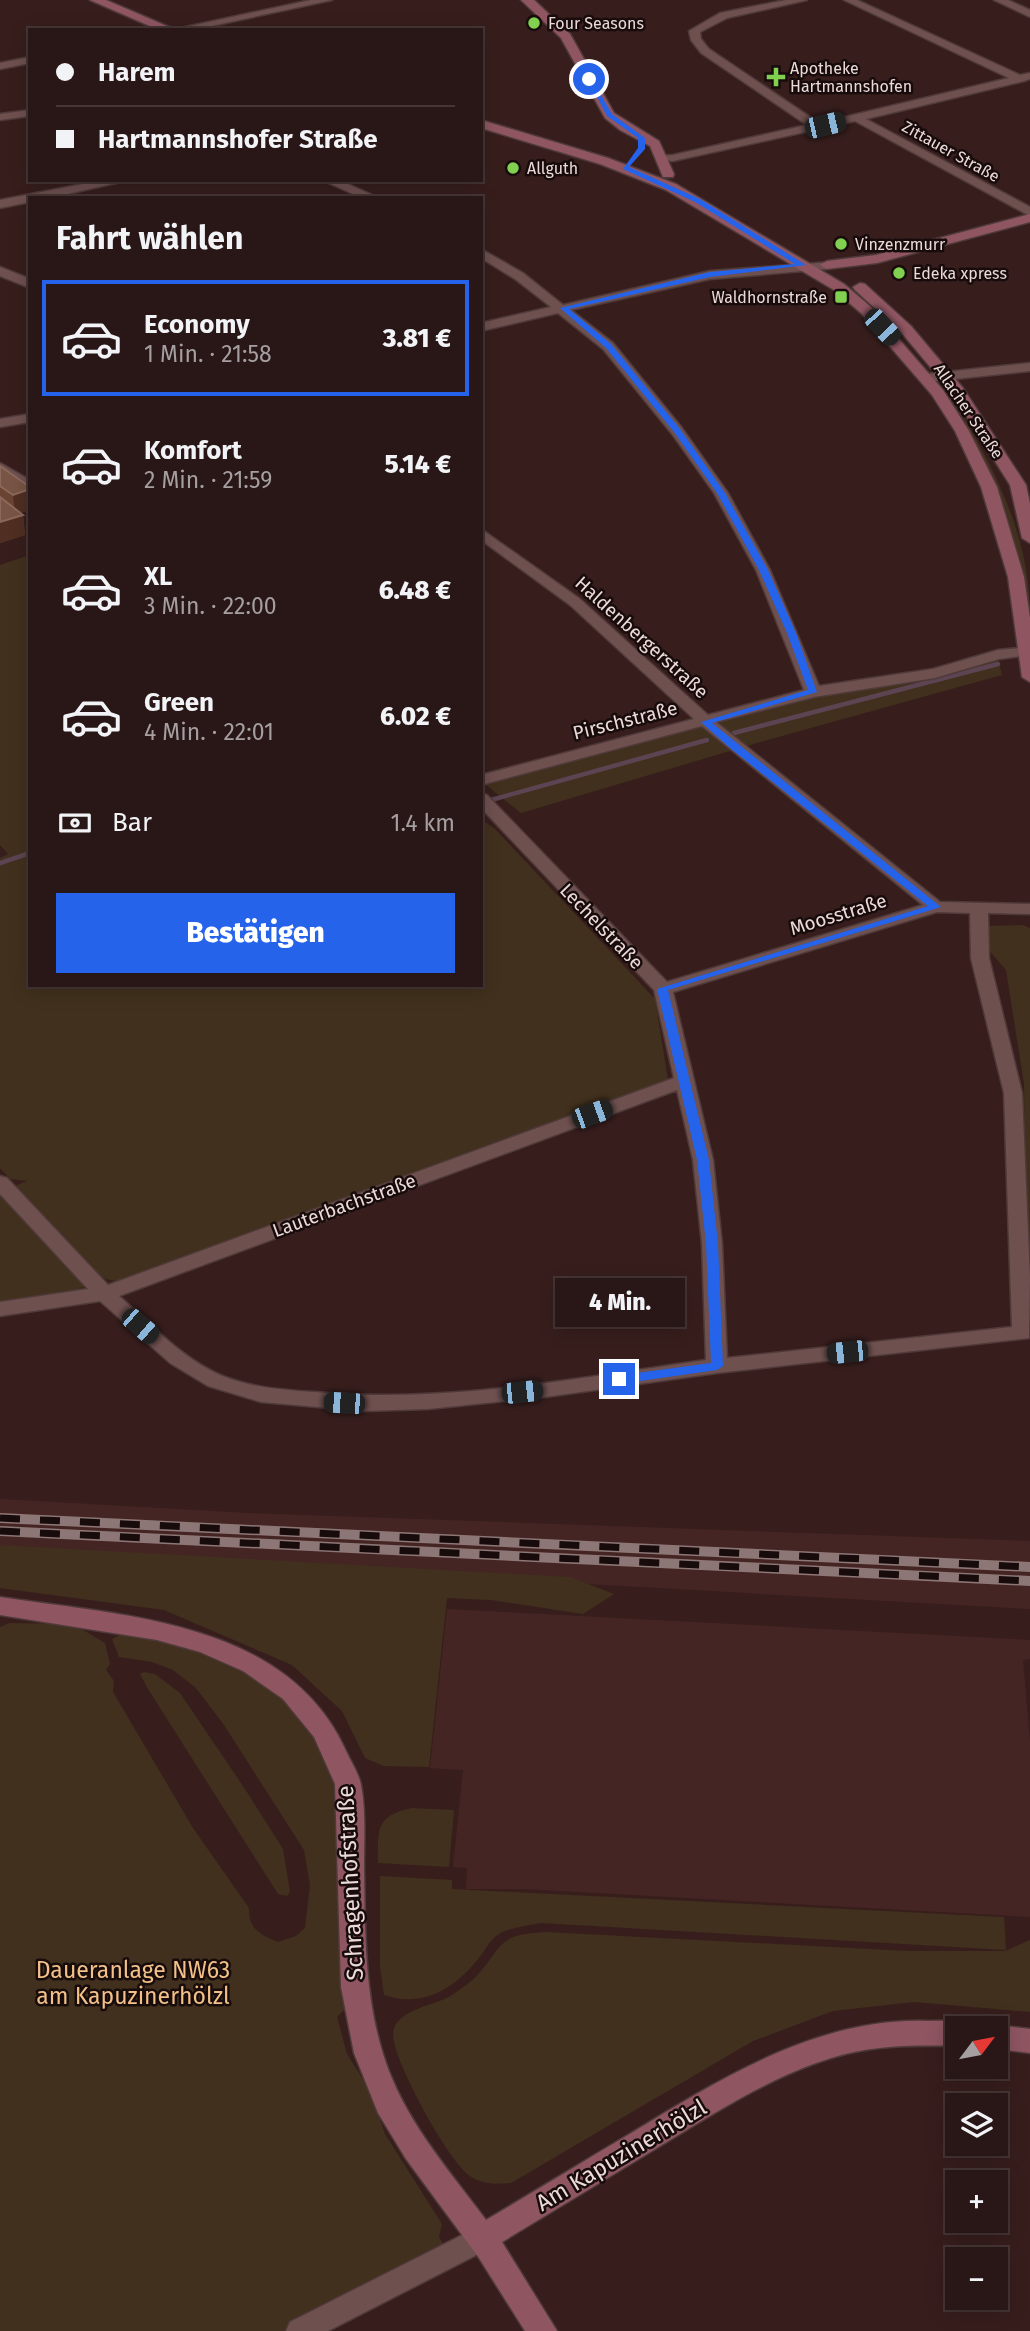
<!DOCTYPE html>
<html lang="de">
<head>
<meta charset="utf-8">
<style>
  body { margin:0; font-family:"Fira Sans",sans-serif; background:#311f1f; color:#f1f3f6; height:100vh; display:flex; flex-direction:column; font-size:26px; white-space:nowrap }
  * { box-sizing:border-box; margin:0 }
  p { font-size:23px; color:#a59fa1 }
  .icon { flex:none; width:38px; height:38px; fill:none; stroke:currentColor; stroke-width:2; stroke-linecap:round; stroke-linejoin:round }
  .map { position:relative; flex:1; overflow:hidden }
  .side { position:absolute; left:28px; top:196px; width:455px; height:791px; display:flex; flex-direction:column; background:#291616; border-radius:0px; box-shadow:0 4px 18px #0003,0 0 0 2px #453535 }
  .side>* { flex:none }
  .hud { position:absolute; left:28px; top:28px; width:455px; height:154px; border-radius:0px; box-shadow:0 4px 18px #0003,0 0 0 2px #453535; display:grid; align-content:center; height:154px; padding:0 28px; background:#291616 }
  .needle { width:46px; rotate:58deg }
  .controls { position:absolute; left:945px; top:2016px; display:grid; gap:14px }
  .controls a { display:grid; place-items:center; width:63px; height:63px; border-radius:0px; background:#291616; box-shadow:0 4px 18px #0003,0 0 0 2px #453535; font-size:35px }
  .end { position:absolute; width:32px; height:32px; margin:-16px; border:9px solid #2563eb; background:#fff; box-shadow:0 0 0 4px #fff }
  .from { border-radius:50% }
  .bubble { position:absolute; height:49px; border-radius:0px; background:#291616; box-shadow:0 4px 18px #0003,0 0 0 2px #453535; font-size:23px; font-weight:800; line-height:49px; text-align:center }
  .car { position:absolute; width:21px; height:42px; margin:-21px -10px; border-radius:9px; box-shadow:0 0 5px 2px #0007; background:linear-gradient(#222 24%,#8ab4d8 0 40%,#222 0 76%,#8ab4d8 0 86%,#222 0) }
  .hud b { display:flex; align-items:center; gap:24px; height:66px; font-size:26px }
  .hud b+b { border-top:2px solid #453535 }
  .hud i { width:18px; height:18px; background:#f1f3f6 }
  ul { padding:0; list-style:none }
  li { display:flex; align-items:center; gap:21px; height:116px; margin:0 14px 10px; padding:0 14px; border:4px solid transparent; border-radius:0px }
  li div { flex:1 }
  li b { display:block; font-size:26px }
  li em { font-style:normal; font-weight:800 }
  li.active { border-color:#2563eb }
  li>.icon { width:63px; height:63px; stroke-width:1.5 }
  h2 { padding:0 28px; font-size:32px; line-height:84px }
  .pay { display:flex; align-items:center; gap:18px; height:77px; padding:0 28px; font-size:26px }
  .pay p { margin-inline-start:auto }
  .button { display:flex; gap:14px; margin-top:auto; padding:14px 28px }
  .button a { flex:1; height:80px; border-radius:0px; background:#2563eb; color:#fff; font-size:28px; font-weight:800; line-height:80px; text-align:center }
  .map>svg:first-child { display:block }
</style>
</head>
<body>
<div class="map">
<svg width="1030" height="2331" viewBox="0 0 1030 2331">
  <rect width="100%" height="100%" fill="#371e1d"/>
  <g fill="#452524">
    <polygon points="0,1499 249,1513 1030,1541 1030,1609 0,1551"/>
    <polygon points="447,1609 1030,1640 1030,1659 1023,1660 1030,1741 1030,1917 525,1889 466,1889 467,1868 453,1867 463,1770 430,1768"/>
  </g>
  <g fill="#41301d">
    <path d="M950,394C991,462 1030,533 1030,615L1020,558L1012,550L942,395Z"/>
    <polygon points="30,555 30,985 481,985 481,819 495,829 655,999 668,1080 151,1271 116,1281 101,1278 75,1292 0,1302 0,1192 27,1181 10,1179 0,1168 0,858 8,854 0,845 0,565"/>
    <polygon points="998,659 1002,675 757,743 521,813 485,784 816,694"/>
    <polygon points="1023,925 1030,928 1030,1336 1027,1300 1024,1084 1006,970 988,949 983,926"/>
    <polygon points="0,1545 570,1577 614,1594 583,1614 491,1600 447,1598 429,1767 384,1766 365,1758 342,1711 292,1665 164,1610 0,1588"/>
    <path d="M9,1623L73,1624L105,1643L110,1664L106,1670L114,1681L113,1692L193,1828L249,1908C248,1929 261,1935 278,1942L296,1936L305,1928L310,1885L304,1850L224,1725L196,1688L173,1670L152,1662L119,1657L112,1639L122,1634L194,1647L230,1661L287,1699L322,1743L335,1776L346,1987L344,2010L337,2017L347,2054L380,2106V2120L385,2134L442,2224L439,2236L447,2253L293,2331H0V1627Z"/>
    <polygon points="144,1672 155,1674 180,1693 245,1789 283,1849 290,1892 287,1896 278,1894 148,1689 140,1674"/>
    <path d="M412,1808L454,1810L449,1867L378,1863C378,1829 375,1816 412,1808Z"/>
    <path d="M380,1876L452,1880V1889L1004,1917L1006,1950L541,1923C527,1926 511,1927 499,1934C490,1939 485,1951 478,1959C454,1989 423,2008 384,1995L380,1967Z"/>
    <path d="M546,1932L908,1951H1005L1030,1940V2012L914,2002L833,2011L753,2041L511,2183C496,2184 483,2185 470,2176C448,2161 394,2062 393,2035C393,2009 436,2006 452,1995C462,1988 473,1981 481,1971C491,1960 496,1947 509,1939C520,1933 534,1933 546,1932Z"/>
  </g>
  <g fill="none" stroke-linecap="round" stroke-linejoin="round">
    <g stroke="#5d4453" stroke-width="4.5">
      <polyline points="734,733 998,664"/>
      <polyline points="491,800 707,740"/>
      <polyline points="0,863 30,853"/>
    </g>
    <defs>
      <g id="street">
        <polygon points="311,0 332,0 193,30 181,28"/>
        <polygon points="786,0 807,0 727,18 700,32 701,39 709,49 819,123 1009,78 844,0 857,0 1020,75 1030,73 1030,79 1024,81 866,119 1030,207 1030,216 855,121 673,161 657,160 657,156 673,155 807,125 701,53 691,40 689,31 720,13"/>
        <polygon points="994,0 1008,0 1030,10 1030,17"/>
        <polygon points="30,57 30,63 0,69 0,63"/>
        <polygon points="30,110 30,116 0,120 0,114"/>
        <polygon points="104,180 129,180 50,198 30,198 30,202 0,208 0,200"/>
        <polygon points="322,180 339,180 379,198 362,198"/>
        <path d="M481,249L523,273L563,305L710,271L831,262L833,265L827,269L710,279L571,310L613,343L682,428L728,493L770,570L819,686L933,669L998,650L1030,647V655L999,659L935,678L814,697L716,722L940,902L1030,904V914L988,913L989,958L1022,1093L1030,1278L1029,1338L717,1373L545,1397L428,1409L364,1411L261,1402L208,1386L170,1363L100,1301L0,1316V1302L88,1289L0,1194V1176L7,1178L108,1285L674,1078L654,990L481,808V793L487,795L667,982L923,905L702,726L481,785V775L694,719L570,605L481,540V529L580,599L708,715L804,690L756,570L714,493L672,434L603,349L558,313L481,331V323L551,307L515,279L481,258ZM937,912L970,913L971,958L1004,1093L1012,1327L727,1358L722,1244L713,1160L673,992ZM677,1090L693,1160L702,1244L706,1360C577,1378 445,1404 314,1392C283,1390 254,1388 225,1377C184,1361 151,1324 119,1296Z"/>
        <polygon points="0,267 30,279 30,288 0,276"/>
        <polygon points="1030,363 1030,371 927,382 920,378 927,374"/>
        <polygon points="30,414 30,422 0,427 0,419"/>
        <polygon points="0,463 30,480 30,490 0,473"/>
        <polygon points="482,2225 492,2229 496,2238 492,2247 328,2331 286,2331 290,2322"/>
      </g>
      <g id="secondary">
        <polygon points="90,0 106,0 176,30 159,30"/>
        <polygon points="521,0 534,0 570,34 614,113 659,141 674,174 673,177 663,177 650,146 620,130 605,118 561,38"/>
        <polygon points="481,120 608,158 676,184 844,284 871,307 943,390 969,431 997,487 1024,577 1030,618 1030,682 1022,677 1008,577 981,487 955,431 932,395 861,313 834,290 666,190 600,164 481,128"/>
        <polygon points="1030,214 1030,222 877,263 827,269 820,265 827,261 876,255"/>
        <polygon points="860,283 865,284 911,326 963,388 1026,485 1030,504 1030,543 1022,538 1010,485 952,393 901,332 855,290 853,287"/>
        <path d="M0,1597C123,1616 287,1620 346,1751C351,1762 359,1774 361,1785C366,1810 364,1839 364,1864C365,1928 364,1993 383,2054C402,2117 447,2168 486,2220C535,2191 584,2161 633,2132C722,2078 819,2017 928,2021C941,2021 959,2019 968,2028H957V2046C914,2045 872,2045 831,2058C773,2076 721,2109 670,2140C614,2174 558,2208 502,2242L557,2331H525L479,2258L406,2159L378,2113L354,2053L341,1987L335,1784L314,1737L283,1699L243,1671L200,1652L157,1640L0,1615Z"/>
        <polygon points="996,2025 1030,2029 1030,2053 996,2049 996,2028 986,2028"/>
      </g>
    </defs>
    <use href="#street" stroke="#4f3a39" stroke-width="3"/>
    <use href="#secondary" stroke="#4f3a39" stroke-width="3"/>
    <use href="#street" fill="#6e504f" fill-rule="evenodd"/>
    <use href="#secondary" fill="#8f5662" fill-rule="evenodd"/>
    <defs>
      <g id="rail">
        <polyline points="0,1518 1030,1567"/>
        <polyline points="0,1531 1030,1581"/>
      </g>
    </defs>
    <use href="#rail" stroke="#8d7776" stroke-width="10"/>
    <use href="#rail" stroke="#170c0b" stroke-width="7" stroke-dasharray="20" stroke-linecap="butt"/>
  </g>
  <polygon fill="#6a4433" points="0,466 30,487 21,513 23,515 25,535 0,543"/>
  <g fill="#502e22">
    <polygon points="30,489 30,510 15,515 13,495"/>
    <polygon points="23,515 25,535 0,543 0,522"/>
  </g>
  <g fill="#785444" stroke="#8a695c" stroke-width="2">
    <polygon points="0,466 30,487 30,489 13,495 0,486"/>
    <polygon points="0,497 23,515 0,522"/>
  </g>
  <polygon fill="#2563eb" points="587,78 591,78 612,114 645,138 645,149 629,167 700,199 806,265 710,277 569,309 611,344 680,429 725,493 768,570 796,633 817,692 712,723 941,907 668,990 709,1160 718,1244 723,1366 717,1370 619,1384 612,1379 614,1376 711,1363 706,1244 697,1160 657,989 928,906 730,748 701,722 808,690 787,633 759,570 717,493 674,432 606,348 560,308 710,272 795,264 695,202 623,169 638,148 638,138 607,116"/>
  <g fill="#81d050" stroke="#170c0b" stroke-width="2.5">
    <circle cx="534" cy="23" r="7"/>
    <path d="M772.5 66.5h7v7h7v7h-7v7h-7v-7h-7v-7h7z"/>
    <circle cx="513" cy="168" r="7"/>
    <circle cx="841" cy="244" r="7"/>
    <circle cx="899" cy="273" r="7"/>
    <rect x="834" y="290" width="14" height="14" rx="3.5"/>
  </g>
  <g text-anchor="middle" stroke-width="5" stroke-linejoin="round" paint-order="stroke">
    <g font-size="16" fill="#ecdad9" stroke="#170c0b" text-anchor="start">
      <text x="548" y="29">Four Seasons</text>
      <text x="790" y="74">Apotheke<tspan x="790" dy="18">Hartmannshofen</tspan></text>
      <text x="527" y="174">Allguth</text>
      <text x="855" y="250">Vinzenzmurr</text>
      <text x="913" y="279">Edeka xpress</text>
      <text x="827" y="303" text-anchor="end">Waldhornstraße</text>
    </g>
    <g font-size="16" fill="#ecdad9" stroke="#170c0b">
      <text transform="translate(951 151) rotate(29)" y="6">Zittauer Straße</text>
      <text transform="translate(969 411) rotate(56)" y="6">Allacher Straße</text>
    </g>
    <g font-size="19" fill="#ecdad9" stroke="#170c0b">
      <text transform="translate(642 637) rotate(42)" y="7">Haldenbergerstraße</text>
      <text transform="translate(625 720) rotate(-14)" y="7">Pirschstraße</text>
      <text transform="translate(838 914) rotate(-17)" y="7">Moosstraße</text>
      <text transform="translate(602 926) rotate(46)" y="7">Lechelstraße</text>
      <text transform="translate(344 1205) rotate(-20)" y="7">Lauterbachstraße</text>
    </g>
    <g font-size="23" fill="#ecdad9" stroke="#170c0b">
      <text transform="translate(350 1883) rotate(-93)" y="8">Schragenhofstraße</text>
      <text transform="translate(621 2155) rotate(-31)" y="8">Am Kapuzinerhölzl</text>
    </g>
    <g font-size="23" fill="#f3c088" stroke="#170c0b">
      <text x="133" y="1978">Daueranlage NW63<tspan x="133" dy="26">am Kapuzinerhölzl</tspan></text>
    </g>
  </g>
</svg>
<div class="controls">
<a><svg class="needle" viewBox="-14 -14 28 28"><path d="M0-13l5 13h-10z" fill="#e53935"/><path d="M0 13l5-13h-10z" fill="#a59fa1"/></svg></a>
<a><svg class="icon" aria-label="layers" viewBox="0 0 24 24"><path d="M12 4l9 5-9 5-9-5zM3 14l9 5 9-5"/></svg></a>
<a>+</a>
<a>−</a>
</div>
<i class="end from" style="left:589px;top:79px"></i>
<i class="end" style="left:619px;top:1379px"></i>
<div class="bubble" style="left:555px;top:1278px;width:130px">4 Min.</div>
<i class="car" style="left:825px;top:125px;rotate:77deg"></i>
<i class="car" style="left:882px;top:327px;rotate:137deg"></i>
<i class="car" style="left:592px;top:1114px;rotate:70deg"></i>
<i class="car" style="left:140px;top:1326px;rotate:131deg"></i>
<i class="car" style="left:847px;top:1352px;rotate:264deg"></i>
<i class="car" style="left:522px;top:1392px;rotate:84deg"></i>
<i class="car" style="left:344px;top:1403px;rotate:273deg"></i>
<div class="hud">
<b><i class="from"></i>Harem</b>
<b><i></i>Hartmannshofer Straße</b>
</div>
<section class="side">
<h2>Fahrt wählen</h2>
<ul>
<li class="active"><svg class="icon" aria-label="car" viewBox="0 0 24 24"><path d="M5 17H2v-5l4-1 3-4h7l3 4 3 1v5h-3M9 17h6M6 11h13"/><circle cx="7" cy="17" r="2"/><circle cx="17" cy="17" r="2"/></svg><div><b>Economy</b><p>1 Min. · 21:58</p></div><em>3.81 €</em></li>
<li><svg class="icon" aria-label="car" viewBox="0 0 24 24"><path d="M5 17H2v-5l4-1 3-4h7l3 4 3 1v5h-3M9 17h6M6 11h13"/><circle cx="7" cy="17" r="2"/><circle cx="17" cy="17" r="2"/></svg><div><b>Komfort</b><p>2 Min. · 21:59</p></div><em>5.14 €</em></li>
<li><svg class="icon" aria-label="car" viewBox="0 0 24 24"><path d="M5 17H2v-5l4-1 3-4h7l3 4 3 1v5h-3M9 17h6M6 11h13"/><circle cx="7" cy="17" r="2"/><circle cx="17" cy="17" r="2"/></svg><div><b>XL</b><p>3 Min. · 22:00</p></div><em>6.48 €</em></li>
<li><svg class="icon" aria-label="car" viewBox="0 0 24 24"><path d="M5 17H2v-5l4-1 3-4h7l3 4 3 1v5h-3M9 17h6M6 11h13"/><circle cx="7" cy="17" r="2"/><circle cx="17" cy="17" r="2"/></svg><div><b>Green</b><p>4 Min. · 22:01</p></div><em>6.02 €</em></li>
</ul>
<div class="pay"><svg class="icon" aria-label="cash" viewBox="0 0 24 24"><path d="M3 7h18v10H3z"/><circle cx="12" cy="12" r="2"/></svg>Bar<p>1.4 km</p></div>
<div class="button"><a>Bestätigen</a></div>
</section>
</div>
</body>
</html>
